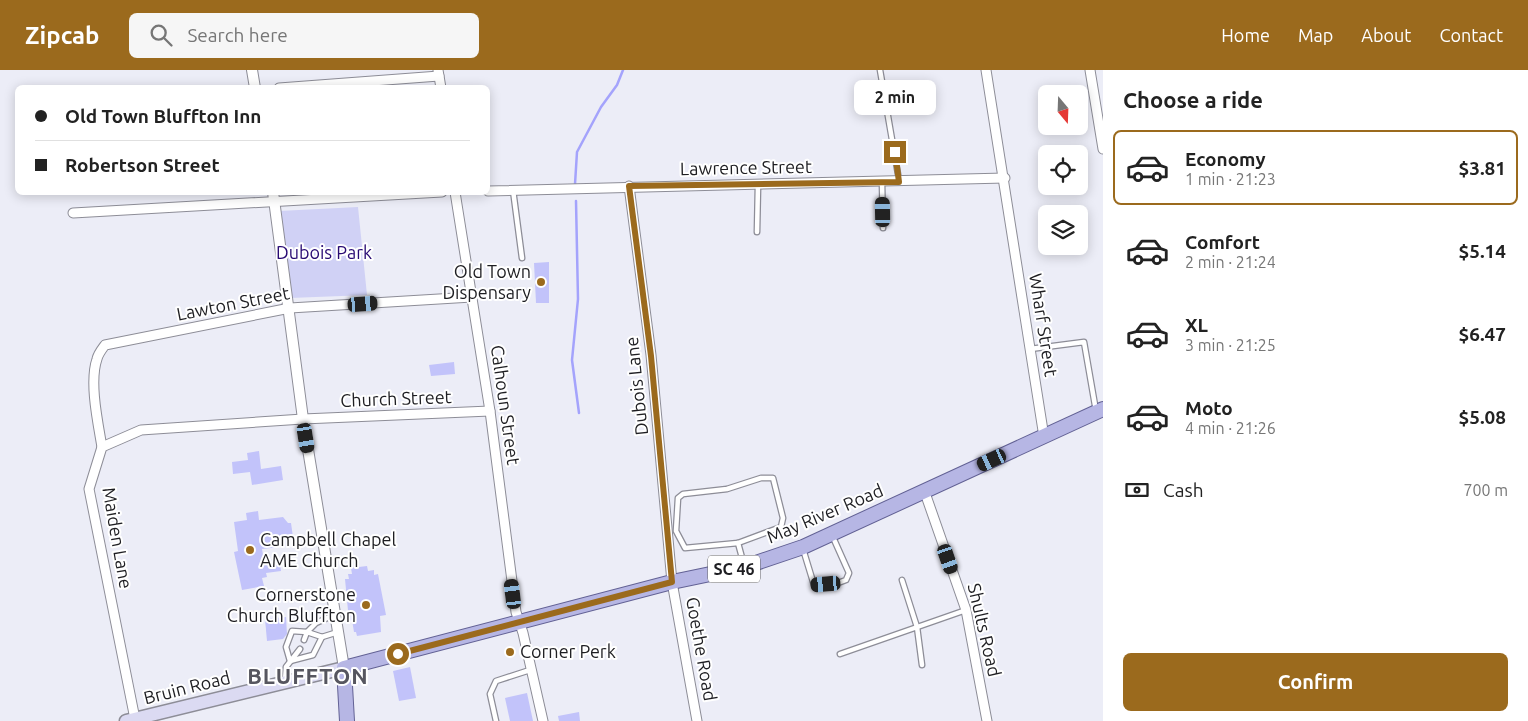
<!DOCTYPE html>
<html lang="en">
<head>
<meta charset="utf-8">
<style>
  body { margin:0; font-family:Ubuntu,sans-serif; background:#f6f6f6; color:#222; height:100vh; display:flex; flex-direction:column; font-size:19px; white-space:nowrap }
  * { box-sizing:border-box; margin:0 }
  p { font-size:16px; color:#767676 }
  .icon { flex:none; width:28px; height:28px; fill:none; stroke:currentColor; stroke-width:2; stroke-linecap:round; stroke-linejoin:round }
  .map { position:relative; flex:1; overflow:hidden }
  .sheet { display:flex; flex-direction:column; background:#fff; width:425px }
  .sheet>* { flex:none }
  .hud { position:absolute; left:15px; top:15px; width:475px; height:110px; border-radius:8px; box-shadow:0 2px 12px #0003; display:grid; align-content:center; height:110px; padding:0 20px; background:#fff }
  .needle { width:32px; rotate:161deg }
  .fabs { position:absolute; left:1038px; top:15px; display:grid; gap:10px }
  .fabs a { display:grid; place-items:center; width:50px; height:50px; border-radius:8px; background:#fff; box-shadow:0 2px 12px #0003; font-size:25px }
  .end { position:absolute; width:22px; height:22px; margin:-11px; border:6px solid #9b6a1d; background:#fff; box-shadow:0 0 0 2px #fff }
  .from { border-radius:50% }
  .bubble { position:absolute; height:35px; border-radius:8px; background:#fff; box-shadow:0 2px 12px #0003; font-size:16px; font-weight:700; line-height:35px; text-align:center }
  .car { position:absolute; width:15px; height:30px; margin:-15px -8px; border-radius:6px; box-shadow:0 0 4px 1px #0007; background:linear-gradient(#222 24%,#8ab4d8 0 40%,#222 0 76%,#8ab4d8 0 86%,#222 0) }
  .hud b { display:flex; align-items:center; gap:18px; height:48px; font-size:19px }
  .hud b+b { border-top:1px solid #e0e0e0 }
  .hud i { width:12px; height:12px; background:#222 }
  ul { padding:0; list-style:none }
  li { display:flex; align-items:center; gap:15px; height:75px; margin:0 10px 8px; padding:0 10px; border:2px solid transparent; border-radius:8px }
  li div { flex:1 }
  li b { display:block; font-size:19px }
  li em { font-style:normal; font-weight:700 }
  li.selected { border-color:#9b6a1d }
  li>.icon { width:45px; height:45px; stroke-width:1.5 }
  h2 { padding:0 20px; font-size:22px; line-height:60px }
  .pay { display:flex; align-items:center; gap:12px; height:55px; padding:0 20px; font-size:19px }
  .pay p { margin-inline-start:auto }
  .primary-button { display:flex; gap:10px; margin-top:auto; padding:10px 20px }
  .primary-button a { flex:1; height:58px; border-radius:8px; background:#9b6a1d; color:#fff; font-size:20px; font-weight:700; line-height:58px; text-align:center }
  header { display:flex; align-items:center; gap:30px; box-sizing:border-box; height:70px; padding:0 25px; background:#9b6a1d; color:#fff }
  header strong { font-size:24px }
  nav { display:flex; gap:28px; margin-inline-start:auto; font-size:18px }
  .search { width:350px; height:45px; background:#f6f6f6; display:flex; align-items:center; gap:12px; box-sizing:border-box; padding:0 18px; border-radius:8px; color:#767676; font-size:19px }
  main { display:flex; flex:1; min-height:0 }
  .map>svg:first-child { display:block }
</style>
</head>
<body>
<header>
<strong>Zipcab</strong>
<div class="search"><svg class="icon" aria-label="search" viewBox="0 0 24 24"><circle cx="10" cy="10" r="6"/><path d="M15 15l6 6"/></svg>Search here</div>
<nav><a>Home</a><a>Map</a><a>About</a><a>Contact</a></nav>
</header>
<main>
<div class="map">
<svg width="1103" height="651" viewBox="0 0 1103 651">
  <rect width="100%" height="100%" fill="#ecedf7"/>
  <polygon fill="#d0d1f5" points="358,137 367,225 290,228 279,141"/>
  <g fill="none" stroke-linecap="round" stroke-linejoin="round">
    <g stroke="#a4a3fc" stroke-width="2.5">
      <polyline points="575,114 577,82 601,37 617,15 623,0"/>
      <polyline points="576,131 578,229 572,290 579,343"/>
    </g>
  </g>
  <g fill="#c2c3fa">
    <polygon points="549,192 549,233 536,233 534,193"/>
    <polygon points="454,292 455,304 431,306 429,295"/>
    <polygon points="259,381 261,399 281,396 283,410 252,415 250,402 233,404 232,392 248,390 247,383"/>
    <polygon points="258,441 259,450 283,447 288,453 291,453 293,467 290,468 288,476 262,479 264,491 279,488 281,501 266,503 267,507 262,508 264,516 242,520 234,482 238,481 234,452 247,450 246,443"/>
    <polygon points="367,496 368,501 374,500 374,505 378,504 386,545 380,546 381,562 357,566 356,562 354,562 352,550 349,551 345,509 349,509 348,504 352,504 351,498"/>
    <polygon points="286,547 287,564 283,569 267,571 265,549"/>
    <polygon points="410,597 416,628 399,631 393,601"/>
    <polygon points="527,623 533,651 510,651 505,628"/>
    <polygon points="579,642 580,651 559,651 558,646"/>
  </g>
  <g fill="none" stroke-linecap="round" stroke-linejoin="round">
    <defs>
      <g id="service">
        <polyline points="880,0 899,110"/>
        <polyline points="882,112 883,158"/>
        <polyline points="513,120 522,188"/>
        <polyline points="757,162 758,115"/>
        <polyline points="1030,279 1084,272 1096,341"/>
        <polygon points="761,408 773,408 783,448 781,457 738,473 685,478 676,461 678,428 683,424 727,419"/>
        <polyline points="738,473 744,495"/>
        <polyline points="803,479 814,515 838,513 846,510 849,503 832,465"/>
        <polyline points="902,510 917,557 922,595"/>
        <polyline points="322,567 313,585 290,591 286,577 292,561 307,562 316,553 334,545"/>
        <polyline points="304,570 307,562 322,567 338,562"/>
        <polyline points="840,584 966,540"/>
        <polyline points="285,611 286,597 300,579"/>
        <polyline points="496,651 490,624 496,611 530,600"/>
      </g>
      <g id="minor">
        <polyline points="438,0 441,18"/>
        <polyline points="986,0 1044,367"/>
        <polyline points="1090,0 1103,79"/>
        <polyline points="279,18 439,6"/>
        <polyline points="629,116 651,285 672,512 697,651"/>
        <polyline points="488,121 1005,108"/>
        <polyline points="455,122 490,341 516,542 523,563 543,651"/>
        <polyline points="73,143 442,122"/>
        <path d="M102,377C98,353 89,312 97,289C98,284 102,279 105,275L290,238L472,227"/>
        <polyline points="924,420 966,540 987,651"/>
        <polyline points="135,649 89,419 102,377 141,360 303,349 490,341"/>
      </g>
      <g id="tertiary">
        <polyline points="252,0 255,18"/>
        <polyline points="273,122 303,349 344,598"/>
      </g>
      <polyline id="secondary" points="126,651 344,598"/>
      <polyline id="primary" points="347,651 344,598 672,512 744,497 803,477 1103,339"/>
    </defs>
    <use href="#service" stroke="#8d8d97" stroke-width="7"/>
    <use href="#minor" stroke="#8d8d97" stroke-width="11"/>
    <use href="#tertiary" stroke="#8d8d97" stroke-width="12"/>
    <use href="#secondary" stroke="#8d8d97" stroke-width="15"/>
    <use href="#primary" stroke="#626194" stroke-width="16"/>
    <use href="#service" stroke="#fff" stroke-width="4.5"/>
    <use href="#minor" stroke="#fff" stroke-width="9"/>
    <use href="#tertiary" stroke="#fff" stroke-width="10"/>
    <use href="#secondary" stroke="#dbdaf2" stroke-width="12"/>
    <use href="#primary" stroke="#b6b6e4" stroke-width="14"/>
  </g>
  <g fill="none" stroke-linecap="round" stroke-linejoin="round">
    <polyline stroke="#9b6a1d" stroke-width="6" points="398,584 672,512 651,286 629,116 899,112 895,82"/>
  </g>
  <g fill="#9b6a1d" stroke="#fff" stroke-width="2">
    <circle cx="541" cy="212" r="5"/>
    <circle cx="250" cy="480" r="5"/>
    <circle cx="366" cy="535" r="5"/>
    <circle cx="510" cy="582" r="5"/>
  </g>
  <g text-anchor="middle" stroke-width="4" stroke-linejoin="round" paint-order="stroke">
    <rect fill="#fff" stroke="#626264" stroke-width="1" x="708" y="485.5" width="52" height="27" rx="4"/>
    <g font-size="16" font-weight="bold" fill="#1e1e22">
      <text x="734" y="505">SC 46</text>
    </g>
    <g font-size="18" fill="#1e1e22" stroke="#fff">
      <text transform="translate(746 98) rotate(-1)" y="6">Lawrence Street</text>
      <text transform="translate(233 234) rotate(-11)" y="6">Lawton Street</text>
      <text transform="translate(1043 255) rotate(81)" y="6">Wharf Street</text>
      <text transform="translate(637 316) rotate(-96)" y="6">Dubois Lane</text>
      <text transform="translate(396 329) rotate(-2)" y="6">Church Street</text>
      <text transform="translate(505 335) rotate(82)" y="6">Calhoun Street</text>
      <text transform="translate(825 444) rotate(-23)" y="6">May River Road</text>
      <text transform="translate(117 468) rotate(80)" y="6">Maiden Lane</text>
      <text transform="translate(984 560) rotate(77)" y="6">Shults Road</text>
      <text transform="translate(701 579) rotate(80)" y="6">Goethe Road</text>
      <text transform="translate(187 618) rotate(-14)" y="6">Bruin Road</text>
    </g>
    <g font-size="18" fill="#280a73" stroke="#fff">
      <text x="324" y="189">Dubois Park</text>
    </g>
    <g font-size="18" fill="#1e1e22" stroke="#fff" text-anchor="end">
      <text x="531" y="208">Old Town<tspan x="531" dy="21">Dispensary</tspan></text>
      <text x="260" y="476" text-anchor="start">Campbell Chapel<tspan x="260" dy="21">AME Church</tspan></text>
      <text x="356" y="531">Cornerstone<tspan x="356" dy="21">Church Bluffton</tspan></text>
      <text x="520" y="588" text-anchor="start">Corner Perk</text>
    </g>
    <g font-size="22" font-weight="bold" letter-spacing="1" fill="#56565f" stroke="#fff">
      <text x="308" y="614">BLUFFTON</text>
    </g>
  </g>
</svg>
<div class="fabs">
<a><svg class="needle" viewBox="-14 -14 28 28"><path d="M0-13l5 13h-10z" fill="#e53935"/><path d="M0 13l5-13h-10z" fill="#767676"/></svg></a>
<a><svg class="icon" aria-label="locate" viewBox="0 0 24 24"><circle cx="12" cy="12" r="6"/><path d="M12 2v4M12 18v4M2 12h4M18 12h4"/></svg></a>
<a><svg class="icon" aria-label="layers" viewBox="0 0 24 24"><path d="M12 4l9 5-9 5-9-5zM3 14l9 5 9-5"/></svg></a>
</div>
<i class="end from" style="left:398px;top:584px"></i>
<i class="end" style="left:895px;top:82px"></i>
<div class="bubble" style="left:854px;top:10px;width:82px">2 min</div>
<i class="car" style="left:883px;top:142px;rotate:359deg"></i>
<i class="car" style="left:363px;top:234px;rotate:86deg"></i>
<i class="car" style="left:306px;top:368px;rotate:171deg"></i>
<i class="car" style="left:992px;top:390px;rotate:245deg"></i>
<i class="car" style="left:948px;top:489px;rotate:161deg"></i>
<i class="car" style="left:826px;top:514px;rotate:265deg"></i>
<i class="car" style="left:513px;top:524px;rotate:353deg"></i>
<div class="hud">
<b><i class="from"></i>Old Town Bluffton Inn</b>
<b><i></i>Robertson Street</b>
</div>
</div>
<section class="sheet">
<h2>Choose a ride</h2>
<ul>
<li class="selected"><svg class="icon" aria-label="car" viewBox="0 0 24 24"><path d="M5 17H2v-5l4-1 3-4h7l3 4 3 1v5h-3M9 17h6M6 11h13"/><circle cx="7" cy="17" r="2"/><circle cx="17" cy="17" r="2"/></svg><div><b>Economy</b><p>1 min · 21:23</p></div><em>$3.81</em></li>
<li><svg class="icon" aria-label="car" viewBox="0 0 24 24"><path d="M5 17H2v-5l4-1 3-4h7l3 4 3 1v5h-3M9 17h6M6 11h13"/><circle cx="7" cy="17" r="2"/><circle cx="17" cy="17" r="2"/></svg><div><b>Comfort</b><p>2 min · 21:24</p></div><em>$5.14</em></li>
<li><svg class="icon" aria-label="car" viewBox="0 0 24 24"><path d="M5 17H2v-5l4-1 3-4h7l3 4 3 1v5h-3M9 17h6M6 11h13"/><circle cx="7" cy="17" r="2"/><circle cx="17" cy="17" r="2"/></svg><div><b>XL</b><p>3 min · 21:25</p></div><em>$6.47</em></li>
<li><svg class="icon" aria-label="car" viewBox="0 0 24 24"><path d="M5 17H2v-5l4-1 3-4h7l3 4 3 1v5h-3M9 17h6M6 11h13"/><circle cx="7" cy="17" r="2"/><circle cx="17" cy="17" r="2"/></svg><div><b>Moto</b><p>4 min · 21:26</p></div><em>$5.08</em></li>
</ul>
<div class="pay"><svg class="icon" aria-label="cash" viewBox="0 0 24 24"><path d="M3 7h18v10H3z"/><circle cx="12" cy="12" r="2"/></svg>Cash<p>700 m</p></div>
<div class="primary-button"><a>Confirm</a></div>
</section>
</main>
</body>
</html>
